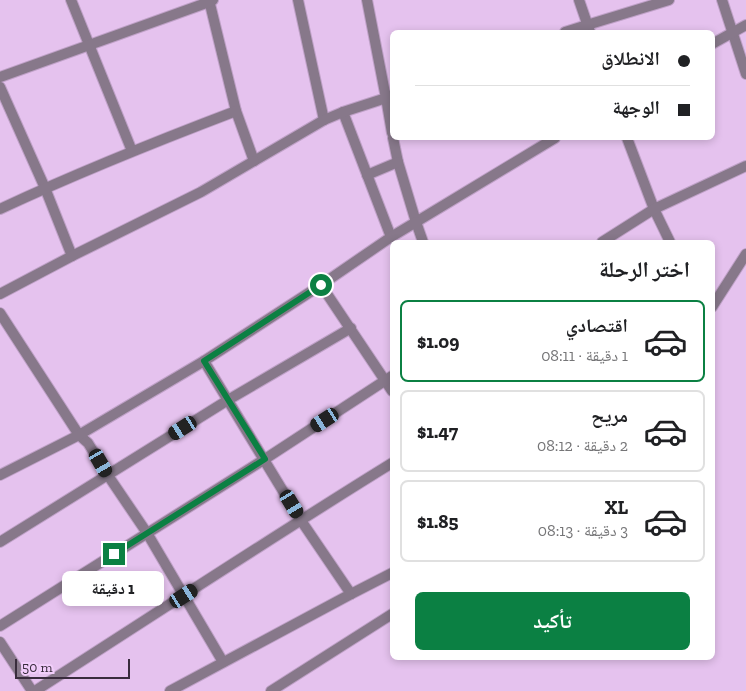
<!DOCTYPE html>
<html lang="ar">
<head>
<meta charset="utf-8">
<style>
  body { margin:0; font-family:"Zilla Slab","Noto Naskh Arabic",serif; background:#f2f2f2; color:#202124; direction:rtl; height:100vh; display:flex; flex-direction:column; font-size:19px; white-space:nowrap }
  * { box-sizing:border-box; margin:0 }
  p { font-size:16px; color:#757577 }
  .icon { flex:none; width:28px; height:28px; fill:none; stroke:currentColor; stroke-width:2; stroke-linecap:round; stroke-linejoin:round }
  .map { position:relative; flex:1; overflow:hidden; direction:ltr }
  .panel { position:absolute; left:390px; top:240px; width:325px; height:420px; display:flex; flex-direction:column; background:#fff; border-radius:8px; box-shadow:0 2px 8px #0003; direction:rtl }
  .panel>* { flex:none }
  .hud { position:absolute; left:390px; top:30px; width:325px; height:110px; border-radius:8px; box-shadow:0 2px 8px #0003; direction:rtl; display:grid; align-content:center; height:110px; padding:0 25px; background:#fff }
  .scale { position:absolute; left:15px; bottom:12px; width:115px; box-sizing:border-box; padding-left:5px; border:2px solid #392c3d; border-top:0; font-size:14px; line-height:18px; white-space:nowrap; color:#392c3d; -webkit-text-stroke:4px #f2cefb; paint-order:stroke }
  .end { position:absolute; width:22px; height:22px; margin:-11px; border:6px solid #0b8043; background:#fff; box-shadow:0 0 0 2px #fff }
  .from { border-radius:50% }
  .bubble { position:absolute; height:35px; border-radius:8px; background:#fff; box-shadow:0 2px 8px #0003; font-size:16px; font-weight:800; line-height:35px; text-align:center; direction:rtl }
  .car { position:absolute; width:15px; height:30px; margin:-15px -8px; border-radius:6px; box-shadow:0 0 4px 1px #0007; background:linear-gradient(#222 24%,#8ab4d8 0 40%,#222 0 76%,#8ab4d8 0 86%,#222 0) }
  .hud b { display:flex; align-items:center; gap:18px; height:48px; font-size:19px }
  .hud b+b { border-top:1px solid #e0e0e0 }
  .hud i { width:12px; height:12px; background:#202124 }
  ul { padding:0; list-style:none }
  li { display:flex; align-items:center; gap:15px; height:82px; margin:0 10px 8px; padding:0 15px; border:2px solid #e0e0e0; border-radius:8px }
  li div { flex:1 }
  li b { display:block; font-size:19px }
  li em { font-style:normal; font-weight:800 }
  li.active { border-color:#0b8043 }
  li>.icon { width:45px; height:45px; stroke-width:1.5 }
  h2 { padding:0 25px; font-size:22px; line-height:60px }
  .cta { display:flex; gap:10px; margin-top:auto; padding:10px 25px }
  .cta a { flex:1; height:58px; border-radius:8px; background:#0b8043; color:#fff; font-size:20px; font-weight:800; line-height:58px; text-align:center }
  .map>svg:first-child { display:block }
</style>
</head>
<body>
<div class="map">
<svg width="746" height="691" viewBox="0 0 746 691">
  <rect width="100%" height="100%" fill="#e5c2ee"/>
  <g fill="none" stroke-linecap="round" stroke-linejoin="round">
    <defs>
      <g id="minor">
        <polyline points="71,0 132,151"/>
        <polyline points="209,0 236,111"/>
        <polyline points="298,0 324,120"/>
        <polyline points="579,0 590,32"/>
        <polyline points="722,0 746,74"/>
        <polyline points="565,32 587,25 669,0"/>
        <polyline points="712,44 746,25"/>
        <polyline points="0,77 209,2 213,0"/>
        <polyline points="0,87 45,188 72,256"/>
        <polyline points="392,95 386,98 392,133"/>
        <polyline points="343,112 391,237"/>
        <polyline points="393,138 398,162 416,222 555,138"/>
        <polyline points="627,138 654,209 670,242"/>
        <polyline points="367,175 398,162"/>
        <path d="M0,209C77,173 157,141 236,111L254,161L324,120L343,112L386,98L367,0"/>
        <polyline points="602,242 654,209 746,166"/>
        <polyline points="321,285 391,237 416,222 423,242"/>
        <polyline points="0,294 72,256 201,192 254,161"/>
        <polyline points="712,307 746,254"/>
        <polyline points="0,313 79,435 88,443 107,474 147,533 223,662"/>
        <polyline points="204,361 300,519 351,594"/>
        <polyline points="0,475 79,435 204,361 321,285 392,391"/>
        <polyline points="0,542 228,400 351,328"/>
        <polyline points="0,626 265,459 392,376"/>
        <polyline points="0,642 32,691"/>
        <path d="M35,691C154,615 272,537 392,463"/>
        <polyline points="170,691 351,594 392,573"/>
        <polyline points="271,691 392,614"/>
      </g>
    </defs>
    <use href="#minor" stroke="#bfa1c7" stroke-width="12"/>
    <use href="#minor" stroke="#87788a" stroke-width="10"/>
  </g>
  <g fill="none" stroke-linecap="round" stroke-linejoin="round">
    <polyline stroke="#0b8043" stroke-width="6" points="114,554 265,459 204,361 321,285"/>
  </g>
</svg>
<div class="scale">50 m</div>
<i class="end from" style="left:321px;top:285px"></i>
<i class="end" style="left:114px;top:554px"></i>
<div class="bubble" style="left:62px;top:571px;width:102px">1 دقيقة</div>
<i class="car" style="left:325px;top:420px;rotate:237deg"></i>
<i class="car" style="left:183px;top:428px;rotate:238deg"></i>
<i class="car" style="left:101px;top:463px;rotate:150deg"></i>
<i class="car" style="left:292px;top:504px;rotate:149deg"></i>
<i class="car" style="left:184px;top:596px;rotate:57deg"></i>
<div class="hud">
<b><i class="from"></i>الانطلاق</b>
<b><i></i>الوجهة</b>
</div>
<section class="panel">
<h2>اختر الرحلة</h2>
<ul>
<li class="active"><svg class="icon" aria-label="car" viewBox="0 0 24 24"><path d="M5 17H2v-5l4-1 3-4h7l3 4 3 1v5h-3M9 17h6M6 11h13"/><circle cx="7" cy="17" r="2"/><circle cx="17" cy="17" r="2"/></svg><div><b>اقتصادي</b><p>1 دقيقة · 08:11</p></div><em>$1.09</em></li>
<li><svg class="icon" aria-label="car" viewBox="0 0 24 24"><path d="M5 17H2v-5l4-1 3-4h7l3 4 3 1v5h-3M9 17h6M6 11h13"/><circle cx="7" cy="17" r="2"/><circle cx="17" cy="17" r="2"/></svg><div><b>مريح</b><p>2 دقيقة · 08:12</p></div><em>$1.47</em></li>
<li><svg class="icon" aria-label="car" viewBox="0 0 24 24"><path d="M5 17H2v-5l4-1 3-4h7l3 4 3 1v5h-3M9 17h6M6 11h13"/><circle cx="7" cy="17" r="2"/><circle cx="17" cy="17" r="2"/></svg><div><b>XL</b><p>3 دقيقة · 08:13</p></div><em>$1.85</em></li>
</ul>
<div class="cta"><a>تأكيد</a></div>
</section>
</div>
</body>
</html>
